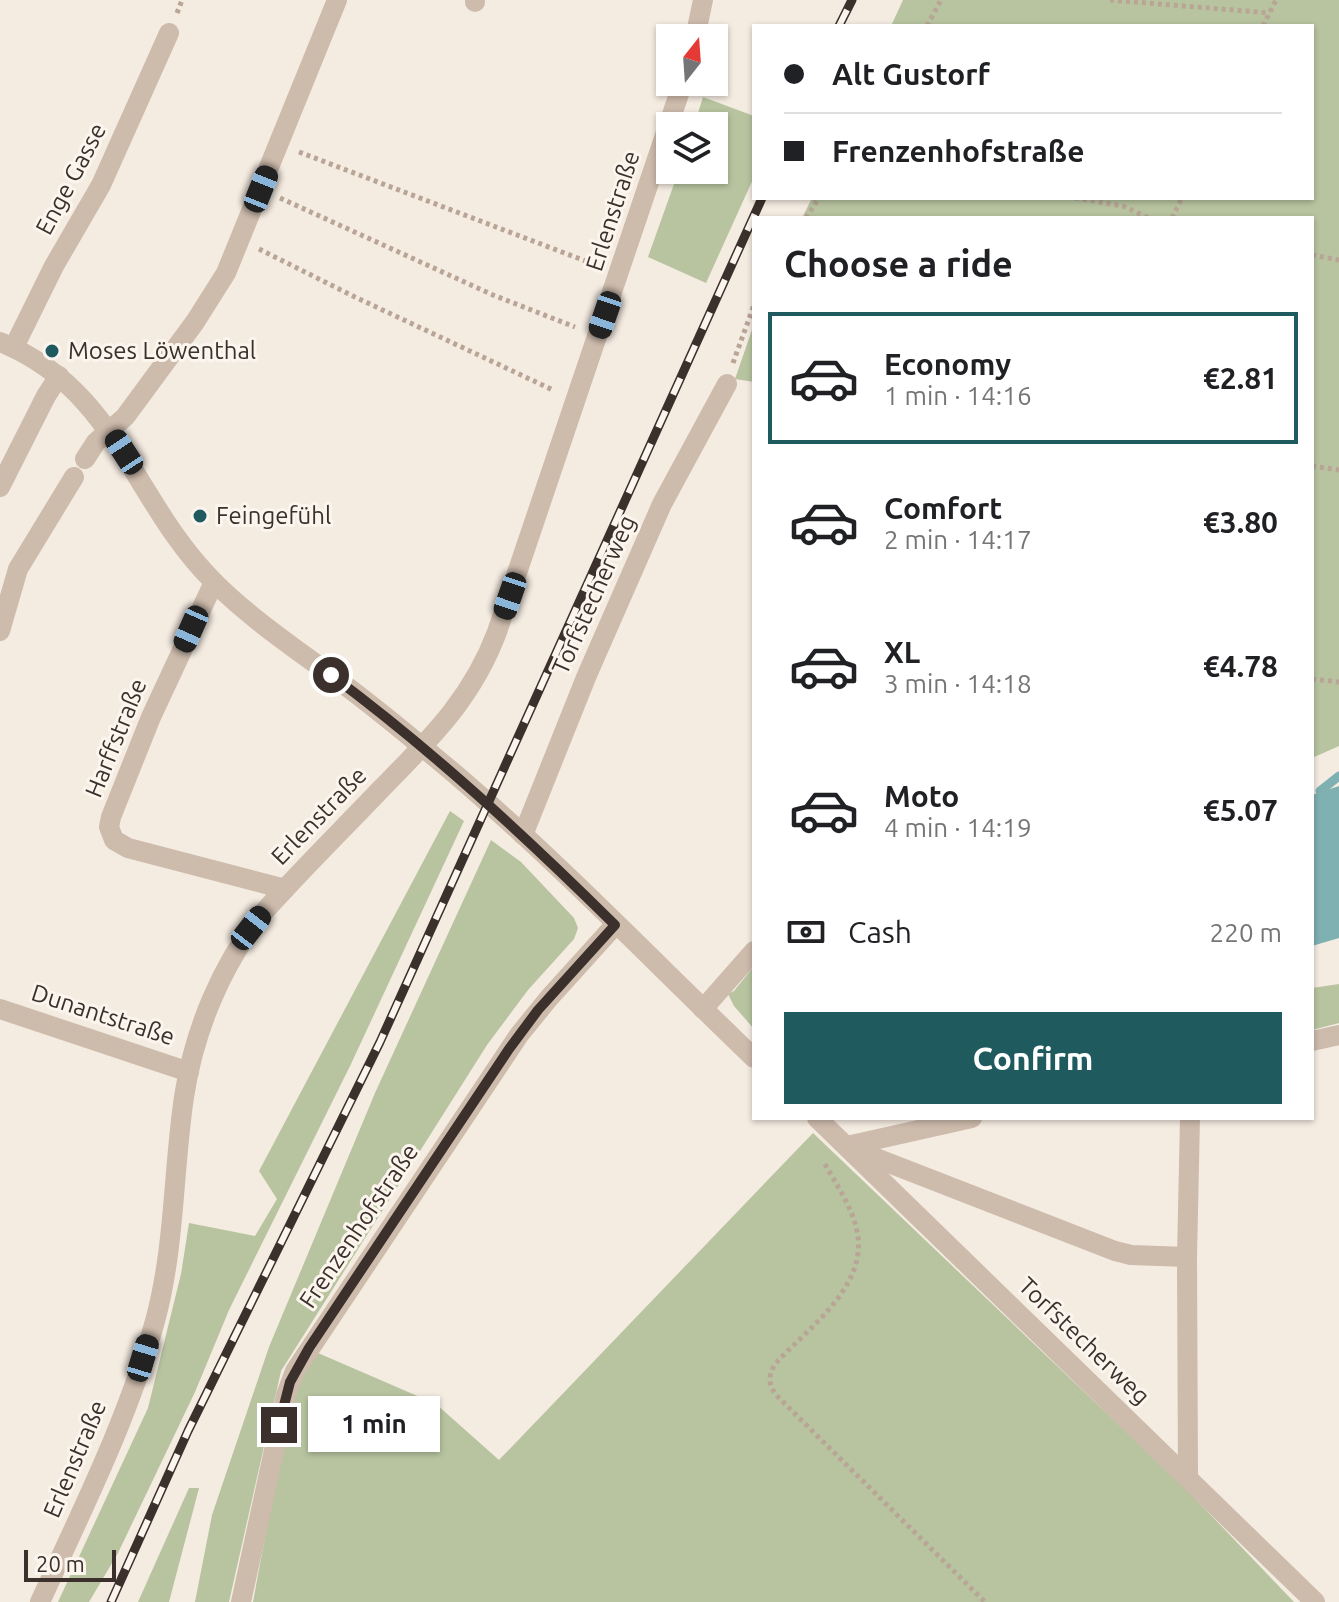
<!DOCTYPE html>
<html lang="en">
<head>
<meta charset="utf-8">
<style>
  body { margin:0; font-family:Ubuntu,sans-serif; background:#f2f2f2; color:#202124; height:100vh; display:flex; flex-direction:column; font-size:30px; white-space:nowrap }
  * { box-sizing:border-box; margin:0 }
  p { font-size:26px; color:#757577 }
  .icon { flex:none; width:44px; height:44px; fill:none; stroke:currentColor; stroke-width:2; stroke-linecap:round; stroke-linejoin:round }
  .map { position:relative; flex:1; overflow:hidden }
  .panel { position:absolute; left:752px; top:216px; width:562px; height:904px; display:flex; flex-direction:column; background:#fff; border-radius:0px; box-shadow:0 2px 6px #0004 }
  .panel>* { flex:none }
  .banner { position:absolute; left:752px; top:24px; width:562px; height:176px; border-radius:0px; box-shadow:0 2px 6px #0004; display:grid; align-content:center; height:176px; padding:0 32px; background:#fff }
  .needle { width:52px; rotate:17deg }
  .fabs { position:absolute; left:656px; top:24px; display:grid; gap:16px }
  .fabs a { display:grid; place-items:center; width:72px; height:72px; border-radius:0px; background:#fff; box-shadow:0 2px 6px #0004; font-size:40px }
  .scale { position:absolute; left:24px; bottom:20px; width:92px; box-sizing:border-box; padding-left:8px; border:4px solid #3b302b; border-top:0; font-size:22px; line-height:28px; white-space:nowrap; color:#3b302b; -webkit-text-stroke:6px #fbf5ee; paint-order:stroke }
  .end { position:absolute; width:36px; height:36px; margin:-18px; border:10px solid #3b302b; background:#fff; box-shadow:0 0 0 4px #fff }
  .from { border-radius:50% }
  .bubble { position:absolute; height:56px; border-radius:0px; background:#fff; box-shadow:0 2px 6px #0004; font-size:26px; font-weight:600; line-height:56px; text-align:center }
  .car { position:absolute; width:24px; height:48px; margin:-24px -12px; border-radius:10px; box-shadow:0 0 6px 2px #0007; background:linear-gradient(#222 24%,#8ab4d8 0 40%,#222 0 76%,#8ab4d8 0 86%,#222 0) }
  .banner b { display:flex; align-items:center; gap:28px; height:76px; font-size:30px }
  .banner b+b { border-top:2px solid #e0e0e0 }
  .banner i { width:20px; height:20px; background:#202124 }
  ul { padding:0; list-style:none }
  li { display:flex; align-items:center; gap:24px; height:132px; margin:0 16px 12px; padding:0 16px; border:4px solid transparent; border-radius:0px }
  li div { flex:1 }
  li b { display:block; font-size:30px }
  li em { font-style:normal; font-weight:600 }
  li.on { border-color:#1f5a5e }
  li>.icon { width:72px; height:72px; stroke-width:1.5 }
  h2 { padding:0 32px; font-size:36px; line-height:96px }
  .pay { display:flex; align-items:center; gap:20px; height:88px; padding:0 32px; font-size:30px }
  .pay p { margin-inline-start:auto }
  .cta { display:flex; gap:16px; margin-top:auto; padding:16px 32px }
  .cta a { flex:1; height:92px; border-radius:0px; background:#1f5a5e; color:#fff; font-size:32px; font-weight:600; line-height:92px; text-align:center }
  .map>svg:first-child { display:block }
</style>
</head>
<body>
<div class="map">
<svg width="1339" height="1602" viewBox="0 0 1339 1602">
  <rect width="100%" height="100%" fill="#f4ebe1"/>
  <g fill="#b8c4a0">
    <polygon points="903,0 1339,0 1339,746 1312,758 1312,218 802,218 812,198 1312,198 1312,26 891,26"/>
    <polygon points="703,97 754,116 754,177 706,283 648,257 679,170 714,170 714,126 694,126"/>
    <polygon points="754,324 754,382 735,379"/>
    <polygon points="450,811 464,821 351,1064 229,1310 195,1392 118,1553 89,1602 58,1602 148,1408 181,1274 189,1223 255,1236 277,1199 259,1171"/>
    <polygon points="491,840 521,862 574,918 578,928 574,939 528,990 487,1045 281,1371 229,1602 195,1602 212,1515 269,1347 375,1093"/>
    <polygon points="754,966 754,1029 734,1006 728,994 734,991"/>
    <polygon points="1339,984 1339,1023 1312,1030 1312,988"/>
    <polygon points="813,1133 1184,1487 1294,1602 253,1602 293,1385 311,1350 436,1404 499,1460"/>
    <polygon points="189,1488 199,1488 169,1602 138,1602"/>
  </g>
  <polygon fill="#7fb0b2" points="1339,786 1339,938 1312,946 1312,795"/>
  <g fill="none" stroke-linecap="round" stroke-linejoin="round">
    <polyline stroke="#7fb0b2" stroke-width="9" points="1320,791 1339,776"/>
    <g stroke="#b9a596" stroke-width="5" stroke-dasharray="4 4" stroke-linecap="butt">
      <polyline points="1110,0 1270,13"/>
      <polyline points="177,13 182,0"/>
      <polyline points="927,26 941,0"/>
      <polyline points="1263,26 1276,0"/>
      <polyline points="299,152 596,265"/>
      <polyline points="280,198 493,295 575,327"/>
      <polyline points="1075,198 1123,206 1149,218"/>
      <polyline points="806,218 819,198"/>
      <polyline points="1172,218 1182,198"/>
      <polyline points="259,249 355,297 553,390"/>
      <polyline points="1312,255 1339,260"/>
      <polyline points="733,363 754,305"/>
      <polyline points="1312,466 1339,470"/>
      <polyline points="1312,679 1339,682"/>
      <path d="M825,1164C837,1186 852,1207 857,1231C869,1286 808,1328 776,1363C768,1374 768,1384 776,1395L985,1602"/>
    </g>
    <g stroke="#cdbbac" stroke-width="20">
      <polyline points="475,2 475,0"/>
      <polyline points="695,38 703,0"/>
      <path d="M0,342C117,389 133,502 214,582C252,620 299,651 342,683C381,712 418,743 455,774C559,863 655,963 754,1058"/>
      <polyline points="14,347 54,266 101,185 169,33"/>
      <polyline points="85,459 96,442 125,417 195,322 226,273 337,0"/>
      <polyline points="0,487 46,396 59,376"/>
      <polyline points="214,582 151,717 111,817 109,827 114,840 128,848 285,889"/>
      <polyline points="0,631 18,569 74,477"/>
      <polyline points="523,835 587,675 662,504 727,384"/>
      <polyline points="0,1009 189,1072"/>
      <polyline points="703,1009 754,951"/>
      <polyline points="1312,1041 1339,1035"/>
      <polyline points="817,1118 1315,1602"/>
      <polyline points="847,1146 972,1118"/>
      <polyline points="858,1151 1115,1251 1131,1255 1187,1257 1188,1478"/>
      <polyline points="1187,1257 1190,1118"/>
      <path d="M40,1602C82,1510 128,1419 155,1321C175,1248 173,1171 184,1097C194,1031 221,966 262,914C300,871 341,831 381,789C430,739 472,699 497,632L683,82"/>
      <polyline points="241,1602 286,1395 295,1371 519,1035 549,998 615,925"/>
    </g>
    <defs>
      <g id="rail">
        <polyline points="839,26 852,0"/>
        <polyline points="111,1602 188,1431 380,1042 762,198"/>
      </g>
    </defs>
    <use href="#rail" stroke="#3b302b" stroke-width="9"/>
    <use href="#rail" stroke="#fbf5ee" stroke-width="6" stroke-dasharray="18" stroke-linecap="butt"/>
  </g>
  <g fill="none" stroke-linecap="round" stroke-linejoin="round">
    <path stroke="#3b302b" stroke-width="10" d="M279,1425L290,1382L309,1348L509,1049L538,1010L615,925C525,836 432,750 331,675"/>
  </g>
  <g fill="#1f5a5e" stroke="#fbf5ee" stroke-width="3">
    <circle cx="52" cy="351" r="8"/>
    <circle cx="200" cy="516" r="8"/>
  </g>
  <g text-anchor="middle" stroke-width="6" stroke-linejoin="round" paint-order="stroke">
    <g font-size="24" fill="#3b302b" stroke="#fbf5ee">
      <text transform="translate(71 179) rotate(-62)" y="8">Enge Gasse</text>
      <text transform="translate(613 211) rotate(-72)" y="8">Erlenstraße</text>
      <text transform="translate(594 595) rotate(-66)" y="8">Torfstecherweg</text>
      <text transform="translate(116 738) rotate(-68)" y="8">Harffstraße</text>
      <text transform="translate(319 816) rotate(-46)" y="8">Erlenstraße</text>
      <text transform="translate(103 1015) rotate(18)" y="8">Dunantstraße</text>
      <text transform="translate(359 1226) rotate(-56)" y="8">Frenzenhofstraße</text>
      <text transform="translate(1084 1341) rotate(44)" y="8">Torfstecherweg</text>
      <text transform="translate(75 1459) rotate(-67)" y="8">Erlenstraße</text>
    </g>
    <g font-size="24" fill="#3b302b" stroke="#fbf5ee" text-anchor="start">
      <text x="68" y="359">Moses Löwenthal</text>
      <text x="216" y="524">Feingefühl</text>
    </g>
  </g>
</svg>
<div class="fabs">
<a><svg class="needle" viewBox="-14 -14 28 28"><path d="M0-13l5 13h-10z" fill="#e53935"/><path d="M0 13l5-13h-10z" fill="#757577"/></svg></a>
<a><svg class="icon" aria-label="layers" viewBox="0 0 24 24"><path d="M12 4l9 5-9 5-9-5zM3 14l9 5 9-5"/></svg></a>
</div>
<div class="scale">20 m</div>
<i class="end from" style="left:331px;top:675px"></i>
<i class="end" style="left:279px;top:1425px"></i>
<div class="bubble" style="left:308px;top:1396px;width:132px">1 min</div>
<i class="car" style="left:261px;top:189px;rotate:22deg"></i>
<i class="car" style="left:605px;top:315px;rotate:199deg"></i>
<i class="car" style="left:124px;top:452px;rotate:327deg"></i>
<i class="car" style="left:510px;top:596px;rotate:199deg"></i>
<i class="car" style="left:191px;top:629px;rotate:204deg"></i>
<i class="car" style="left:251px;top:928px;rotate:38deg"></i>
<i class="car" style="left:143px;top:1358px;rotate:17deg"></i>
<div class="banner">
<b><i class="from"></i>Alt Gustorf</b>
<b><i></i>Frenzenhofstraße</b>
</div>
<section class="panel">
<h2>Choose a ride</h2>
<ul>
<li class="on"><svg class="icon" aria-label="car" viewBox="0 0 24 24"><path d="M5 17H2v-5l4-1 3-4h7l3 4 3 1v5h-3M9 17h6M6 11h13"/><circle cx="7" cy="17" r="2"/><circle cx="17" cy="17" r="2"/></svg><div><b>Economy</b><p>1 min · 14:16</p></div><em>€2.81</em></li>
<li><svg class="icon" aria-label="car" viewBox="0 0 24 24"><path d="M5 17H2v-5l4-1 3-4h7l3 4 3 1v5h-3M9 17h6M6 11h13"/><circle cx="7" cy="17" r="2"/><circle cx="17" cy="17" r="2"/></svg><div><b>Comfort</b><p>2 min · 14:17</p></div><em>€3.80</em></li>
<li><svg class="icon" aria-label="car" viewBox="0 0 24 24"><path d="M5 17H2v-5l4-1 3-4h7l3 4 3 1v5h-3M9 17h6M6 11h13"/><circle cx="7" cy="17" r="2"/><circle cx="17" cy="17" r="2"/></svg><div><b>XL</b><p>3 min · 14:18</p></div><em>€4.78</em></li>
<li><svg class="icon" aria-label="car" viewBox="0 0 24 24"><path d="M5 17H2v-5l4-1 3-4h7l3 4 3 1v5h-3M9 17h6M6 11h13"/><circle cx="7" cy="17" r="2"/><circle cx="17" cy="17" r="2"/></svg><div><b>Moto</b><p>4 min · 14:19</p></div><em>€5.07</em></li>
</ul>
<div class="pay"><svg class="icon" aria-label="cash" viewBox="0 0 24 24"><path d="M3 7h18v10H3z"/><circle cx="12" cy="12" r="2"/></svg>Cash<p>220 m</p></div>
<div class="cta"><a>Confirm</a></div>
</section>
</div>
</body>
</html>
